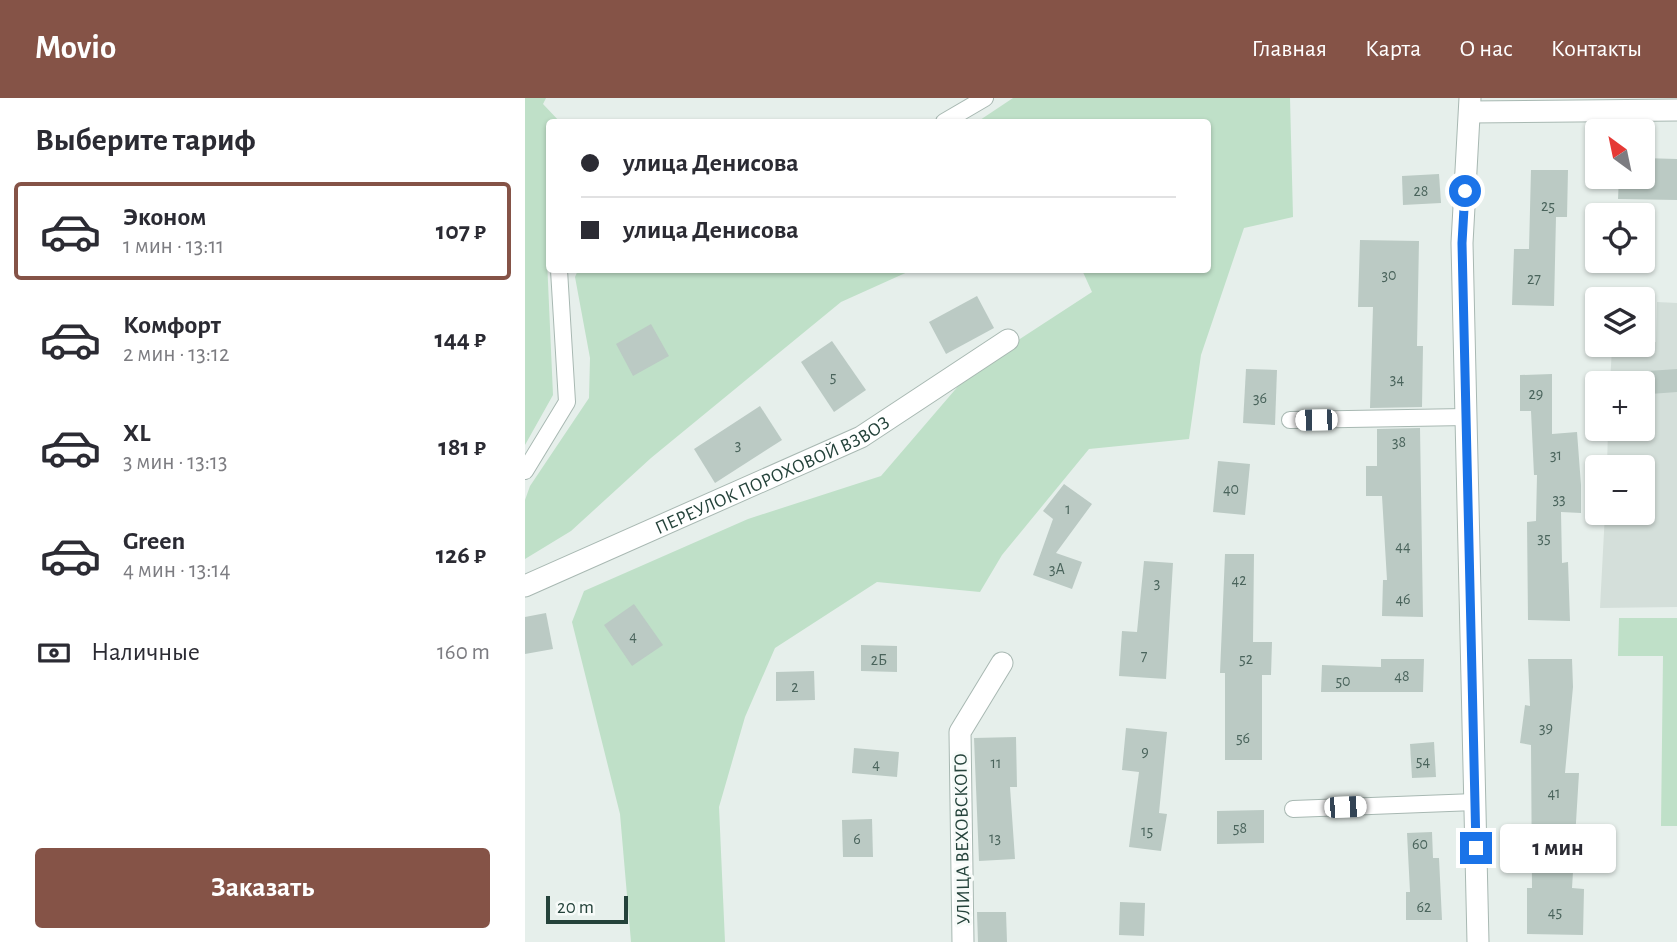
<!DOCTYPE html>
<html lang="ru">
<head>
<meta charset="utf-8">
<style>
  body { margin:0; font-family:"Alegreya Sans",sans-serif; background:#f2f2f3; color:#2b2b33; height:100vh; display:flex; flex-direction:column; font-size:26px; white-space:nowrap }
  * { box-sizing:border-box; margin:0 }
  p { font-size:23px; color:#7c7c81 }
  .icon { flex:none; width:38px; height:38px; fill:none; stroke:currentColor; stroke-width:2; stroke-linecap:round; stroke-linejoin:round }
  .map { position:relative; flex:1; overflow:hidden }
  .details { display:flex; flex-direction:column; background:#fff; width:525px }
  .details>* { flex:none }
  .banner { position:absolute; left:21px; top:21px; width:665px; height:154px; border-radius:7px; box-shadow:0 2px 5px #0004; display:grid; align-content:center; height:154px; padding:0 35px; background:#fff }
  .needle { width:46px; rotate:327deg }
  .buttons { position:absolute; left:1060px; top:21px; display:grid; gap:14px }
  .buttons a { display:grid; place-items:center; width:70px; height:70px; border-radius:7px; background:#fff; box-shadow:0 2px 5px #0004; font-size:35px }
  .scale { position:absolute; left:21px; bottom:18px; width:82px; box-sizing:border-box; padding-left:7px; border:4px solid #24423a; border-top:0; font-size:19px; line-height:24px; white-space:nowrap; color:#24423a; -webkit-text-stroke:5px #f7fbf9; paint-order:stroke }
  .end { position:absolute; width:32px; height:32px; margin:-16px; border:9px solid #1a73e8; background:#fff; box-shadow:0 0 0 4px #fff }
  .from { border-radius:50% }
  .bubble { position:absolute; height:49px; border-radius:7px; background:#fff; box-shadow:0 2px 5px #0004; font-size:23px; font-weight:700; line-height:49px; text-align:center }
  .car { position:absolute; width:21px; height:42px; margin:-21px -10px; border-radius:9px; box-shadow:0 0 5px 2px #0007; background:linear-gradient(#fff 24%,#345 0 40%,#fff 0 76%,#345 0 86%,#fff 0) }
  .banner b { display:flex; align-items:center; gap:24px; height:66px; font-size:26px }
  .banner b+b { border-top:2px solid #e1e1e2 }
  .banner i { width:18px; height:18px; background:#2b2b33 }
  ul { padding:0; list-style:none }
  li { display:flex; align-items:center; gap:21px; height:98px; margin:0 14px 10px; padding:0 21px; border:4px solid transparent; border-radius:7px }
  li div { flex:1 }
  li b { display:block; font-size:26px }
  li em { font-style:normal; font-weight:700 }
  li.current { border-color:#855347 }
  li>.icon { width:63px; height:63px; stroke-width:1.5 }
  h2 { padding:0 35px; font-size:32px; line-height:84px }
  .pay { display:flex; align-items:center; gap:18px; height:77px; padding:0 35px; font-size:26px }
  .pay p { margin-inline-start:auto }
  .primary-button { display:flex; gap:14px; margin-top:auto; padding:14px 35px }
  .primary-button a { flex:1; height:80px; border-radius:7px; background:#855347; color:#fff; font-size:28px; font-weight:700; line-height:80px; text-align:center }
  header { display:flex; align-items:center; gap:42px; box-sizing:border-box; height:98px; padding:0 35px; background:#855347; color:#fff }
  header strong { font-size:33px }
  nav { display:flex; gap:38px; margin-inline-start:auto; font-size:24px }
  main { display:flex; flex:1; min-height:0 }
  .map>svg:first-child { display:block }
</style>
</head>
<body>
<header>
<strong>Movio</strong>
<nav><a>Главная</a><a>Карта</a><a>О нас</a><a>Контакты</a></nav>
</header>
<main>
<section class="details">
<h2>Выберите тариф</h2>
<ul>
<li class="current"><svg class="icon" aria-label="car" viewBox="0 0 24 24"><path d="M5 17H2v-5l4-1 3-4h7l3 4 3 1v5h-3M9 17h6M6 11h13"/><circle cx="7" cy="17" r="2"/><circle cx="17" cy="17" r="2"/></svg><div><b>Эконом</b><p>1 мин · 13:11</p></div><em>107 ₽</em></li>
<li><svg class="icon" aria-label="car" viewBox="0 0 24 24"><path d="M5 17H2v-5l4-1 3-4h7l3 4 3 1v5h-3M9 17h6M6 11h13"/><circle cx="7" cy="17" r="2"/><circle cx="17" cy="17" r="2"/></svg><div><b>Комфорт</b><p>2 мин · 13:12</p></div><em>144 ₽</em></li>
<li><svg class="icon" aria-label="car" viewBox="0 0 24 24"><path d="M5 17H2v-5l4-1 3-4h7l3 4 3 1v5h-3M9 17h6M6 11h13"/><circle cx="7" cy="17" r="2"/><circle cx="17" cy="17" r="2"/></svg><div><b>XL</b><p>3 мин · 13:13</p></div><em>181 ₽</em></li>
<li><svg class="icon" aria-label="car" viewBox="0 0 24 24"><path d="M5 17H2v-5l4-1 3-4h7l3 4 3 1v5h-3M9 17h6M6 11h13"/><circle cx="7" cy="17" r="2"/><circle cx="17" cy="17" r="2"/></svg><div><b>Green</b><p>4 мин · 13:14</p></div><em>126 ₽</em></li>
</ul>
<div class="pay"><svg class="icon" aria-label="cash" viewBox="0 0 24 24"><path d="M3 7h18v10H3z"/><circle cx="12" cy="12" r="2"/></svg>Наличные<p>160 m</p></div>
<div class="primary-button"><a>Заказать</a></div>
</section>
<div class="map">
<svg width="1152" height="844" viewBox="0 0 1152 844">
  <rect width="100%" height="100%" fill="#e6efeb"/>
  <polygon fill="#d4dfda" points="1132,204 1152,205 1152,509 1075,510 1080,415 1118,415 1118,369 1082,369 1083,331 1118,331 1118,285 1085,285 1087,250 1131,244"/>
  <g fill="#bfe0c8">
    <polygon points="0,0 21,0 18,6 35,24 24,24 22,162 28,297 0,347"/>
    <polygon points="488,0 765,0 768,119 719,130 676,257 664,341 564,351 477,457 455,494 352,484 250,550 220,619 194,709 200,844 106,844 95,716 47,524 59,493 223,421 356,378 447,272 567,194 557,172 682,172 682,24 452,24"/>
    <polygon points="53,172 387,172 316,204 126,360 46,433 0,461 0,402 5,388 64,300 65,260 50,179"/>
    <polygon points="1094,520 1152,520 1152,728 1136,728 1138,558 1093,558"/>
  </g>
  <g fill="#bbcac4">
    <polygon points="1118,60 1152,61 1152,102 1093,101 1094,79 1118,79"/>
    <polygon points="1006,72 1043,72 1042,119 1031,119 1029,208 987,207 989,151 1004,151"/>
    <polygon points="914,76 916,105 878,107 877,78"/>
    <polygon points="835,142 894,143 892,248 898,248 897,309 845,310 848,209 833,209"/>
    <polygon points="452,198 469,230 421,256 404,224"/>
    <polygon points="126,226 144,258 108,278 91,246"/>
    <polygon points="307,243 341,292 309,314 276,264"/>
    <polygon points="721,271 752,272 750,327 718,325"/>
    <polygon points="1152,271 1152,294 1125,296 1123,273"/>
    <polygon points="1027,276 1027,336 1052,334 1056,387 1056,415 1036,414 1037,465 1043,464 1045,523 1003,522 1002,424 1011,423 1012,377 1009,377 1006,313 995,313 995,277"/>
    <polygon points="235,308 257,342 190,385 169,351"/>
    <polygon points="895,330 898,519 857,518 858,482 862,482 857,398 841,398 841,368 852,368 852,331"/>
    <polygon points="693,363 725,366 720,417 688,414"/>
    <polygon points="539,386 567,406 531,455 557,464 547,491 508,477 528,421 518,413"/>
    <polygon points="700,456 729,456 728,544 747,544 746,577 737,577 737,662 700,662 700,575 695,575"/>
    <polygon points="619,463 648,465 641,581 594,578 597,533 612,534"/>
    <polygon points="109,506 138,547 107,568 79,527"/>
    <polygon points="21,515 28,551 0,556 0,519"/>
    <polygon points="336,547 372,548 372,574 336,573"/>
    <polygon points="856,561 899,561 898,594 796,594 797,567 856,569"/>
    <polygon points="1003,561 1047,561 1048,589 1040,675 1054,675 1047,790 1059,791 1058,837 1002,836 1002,790 1007,790 1006,647 995,645 1000,607 1005,608"/>
    <polygon points="289,573 290,602 251,603 251,574"/>
    <polygon points="601,630 642,634 634,715 642,716 636,753 604,749 614,674 597,672"/>
    <polygon points="491,639 492,689 485,689 490,761 454,763 449,640"/>
    <polygon points="909,644 911,679 887,680 885,646"/>
    <polygon points="329,650 374,654 372,679 327,675"/>
    <polygon points="739,712 739,745 692,746 692,713"/>
    <polygon points="347,721 348,759 318,759 317,722"/>
    <polygon points="907,734 908,760 914,760 917,822 881,822 881,794 885,794 882,735"/>
    <polygon points="595,804 620,805 619,838 594,837"/>
    <polygon points="452,814 481,814 482,844 453,844"/>
  </g>
  <g fill="none" stroke-linecap="round" stroke-linejoin="round">
    <defs>
      <g id="lane">
        <polyline points="419,24 460,0"/>
        <polyline points="765,322 941,319"/>
        <polyline points="0,373 42,304 34,172"/>
        <polyline points="768,711 950,704"/>
      </g>
      <g id="street">
        <polyline points="945,0 937,145 953,844"/>
        <polyline points="945,14 1152,12"/>
        <path id="s1" d="M0,488L336,339L483,242"/>
        <polyline points="438,844 435,634 477,565"/>
      </g>
    </defs>
    <use href="#lane" stroke="#a8b8b2" stroke-width="18"/>
    <use href="#street" stroke="#a8b8b2" stroke-width="23"/>
    <use href="#lane" stroke="#fff" stroke-width="16"/>
    <use href="#street" stroke="#fff" stroke-width="21"/>
  </g>
  <g fill="none" stroke-linecap="round" stroke-linejoin="round">
    <polyline stroke="#1a73e8" stroke-width="9" points="940,93 937,145 951,750"/>
  </g>
  <g text-anchor="middle" stroke-width="6" stroke-linejoin="round" paint-order="stroke">
    <g font-size="16" fill="#4a645c">
      <text x="896" y="98">28</text>
      <text x="1023" y="113">25</text>
      <text x="864" y="182">30</text>
      <text x="1009" y="186">27</text>
      <text x="308" y="284">5</text>
      <text x="872" y="286">34</text>
      <text x="1011" y="301">29</text>
      <text x="735" y="305">36</text>
      <text x="874" y="349">38</text>
      <text x="213" y="352">3</text>
      <text x="1031" y="362">31</text>
      <text x="706" y="396">40</text>
      <text x="1034" y="406">33</text>
      <text x="543" y="416">1</text>
      <text x="1019" y="445">35</text>
      <text x="878" y="453">44</text>
      <text x="532" y="476">3А</text>
      <text x="714" y="487">42</text>
      <text x="632" y="490">3</text>
      <text x="878" y="506">46</text>
      <text x="108" y="543">4</text>
      <text x="619" y="563">7</text>
      <text x="721" y="566">52</text>
      <text x="354" y="567">2Б</text>
      <text x="877" y="583">48</text>
      <text x="818" y="588">50</text>
      <text x="270" y="594">2</text>
      <text x="1021" y="635">39</text>
      <text x="718" y="645">56</text>
      <text x="620" y="659">9</text>
      <text x="898" y="668">54</text>
      <text x="471" y="670">11</text>
      <text x="351" y="671">4</text>
      <text x="1029" y="700">41</text>
      <text x="715" y="735">58</text>
      <text x="622" y="738">15</text>
      <text x="470" y="745">13</text>
      <text x="332" y="746">6</text>
      <text x="895" y="751">60</text>
      <text x="899" y="814">62</text>
      <text x="1030" y="819">45</text>
    </g>
    <g font-size="19" fill="#24423a" stroke="#f7fbf9">
      <text dy="7" stroke="none"><textPath href="#s1" startOffset="271">ПЕРЕУЛОК ПОРОХОВОЙ ВЗВОЗ</textPath></text>
      <text transform="translate(436 741) rotate(-91)" y="7">УЛИЦА ВЕХОВСКОГО</text>
    </g>
  </g>
</svg>
<div class="buttons">
<a><svg class="needle" viewBox="-14 -14 28 28"><path d="M0-13l5 13h-10z" fill="#e53935"/><path d="M0 13l5-13h-10z" fill="#7c7c81"/></svg></a>
<a><svg class="icon" aria-label="locate" viewBox="0 0 24 24"><circle cx="12" cy="12" r="6"/><path d="M12 2v4M12 18v4M2 12h4M18 12h4"/></svg></a>
<a><svg class="icon" aria-label="layers" viewBox="0 0 24 24"><path d="M12 4l9 5-9 5-9-5zM3 14l9 5 9-5"/></svg></a>
<a>+</a>
<a>−</a>
</div>
<div class="scale">20 m</div>
<i class="end from" style="left:940px;top:93px"></i>
<i class="end" style="left:951px;top:750px"></i>
<div class="bubble" style="left:975px;top:726px;width:116px">1 мин</div>
<i class="car" style="left:791px;top:322px;rotate:269deg"></i>
<i class="car" style="left:820px;top:709px;rotate:88deg"></i>
<div class="banner">
<b><i class="from"></i>улица Денисова</b>
<b><i></i>улица Денисова</b>
</div>
</div>
</main>
</body>
</html>
